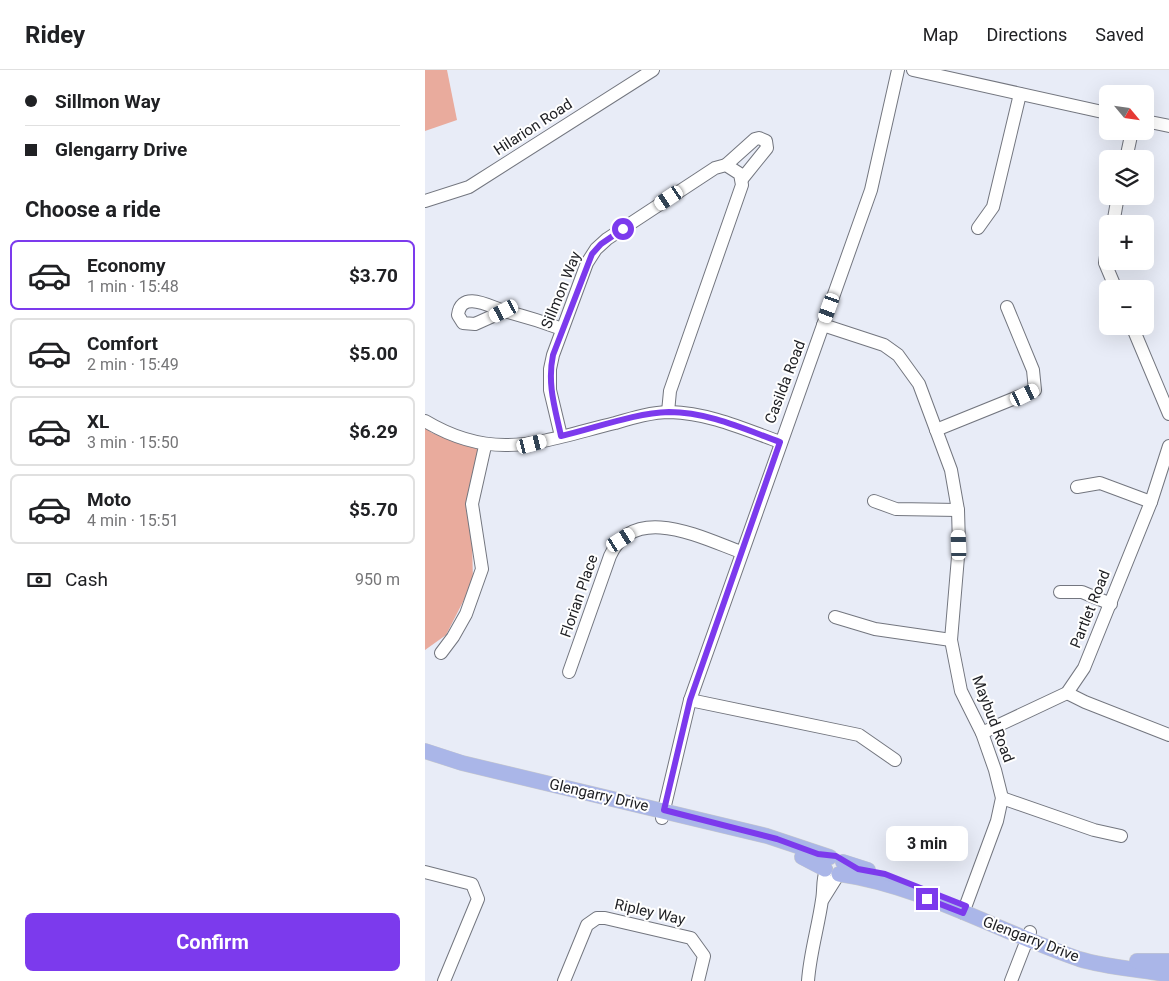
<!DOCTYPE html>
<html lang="en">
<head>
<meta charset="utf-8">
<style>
  body { margin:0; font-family:Roboto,sans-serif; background:#f6f6f6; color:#202124; height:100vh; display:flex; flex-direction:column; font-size:19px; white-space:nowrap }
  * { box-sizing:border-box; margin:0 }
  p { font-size:16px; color:#757577 }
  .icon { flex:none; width:28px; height:28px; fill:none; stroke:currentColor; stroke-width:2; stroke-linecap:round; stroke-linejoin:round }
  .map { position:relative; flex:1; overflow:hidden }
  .details { display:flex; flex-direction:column; background:#fff; width:425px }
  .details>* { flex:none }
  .guide { display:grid; align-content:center; height:110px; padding:0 25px; background:#fff }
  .needle { width:32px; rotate:119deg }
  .tools { position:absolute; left:674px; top:15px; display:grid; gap:10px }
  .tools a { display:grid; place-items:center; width:55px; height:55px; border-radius:8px; background:#fff; box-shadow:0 5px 20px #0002; font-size:25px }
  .end { position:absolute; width:22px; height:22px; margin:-11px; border:6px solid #7c3aed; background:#fff; box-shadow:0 0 0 2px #fff }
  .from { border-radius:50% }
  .bubble { position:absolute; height:35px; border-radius:8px; background:#fff; box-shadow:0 5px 20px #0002; font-size:16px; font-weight:700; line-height:35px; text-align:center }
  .car { position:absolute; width:15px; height:30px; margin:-15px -8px; border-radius:6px; box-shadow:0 0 4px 1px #0007; background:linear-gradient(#fff 24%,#345 0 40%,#fff 0 76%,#345 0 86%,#fff 0) }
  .guide b { display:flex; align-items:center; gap:18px; height:48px; font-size:19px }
  .guide b+b { border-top:1px solid #e0e0e0 }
  .guide i { width:12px; height:12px; background:#202124 }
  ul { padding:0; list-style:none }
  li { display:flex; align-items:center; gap:15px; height:70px; margin:0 10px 8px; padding:0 15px; border:2px solid #e0e0e0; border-radius:8px }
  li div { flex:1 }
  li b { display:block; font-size:19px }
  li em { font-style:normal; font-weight:700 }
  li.selected { border-color:#7c3aed }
  li>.icon { width:45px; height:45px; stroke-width:1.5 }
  h2 { padding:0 25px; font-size:22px; line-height:60px }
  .pay { display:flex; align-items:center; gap:12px; height:55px; padding:0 25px; font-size:19px }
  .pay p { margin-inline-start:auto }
  .primary-button { display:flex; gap:10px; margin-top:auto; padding:10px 25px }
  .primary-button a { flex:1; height:58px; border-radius:8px; background:#7c3aed; color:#fff; font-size:20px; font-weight:700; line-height:58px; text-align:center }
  header { display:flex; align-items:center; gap:30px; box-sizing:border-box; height:70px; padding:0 25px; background:#fff; border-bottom:1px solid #e0e0e0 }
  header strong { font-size:24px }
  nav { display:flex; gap:28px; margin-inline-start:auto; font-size:18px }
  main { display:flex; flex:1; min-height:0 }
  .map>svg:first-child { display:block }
</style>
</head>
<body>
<header>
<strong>Ridey</strong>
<nav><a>Map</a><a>Directions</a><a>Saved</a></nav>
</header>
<main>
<section class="details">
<div class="guide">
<b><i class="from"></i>Sillmon Way</b>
<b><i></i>Glengarry Drive</b>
</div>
<h2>Choose a ride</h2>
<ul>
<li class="selected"><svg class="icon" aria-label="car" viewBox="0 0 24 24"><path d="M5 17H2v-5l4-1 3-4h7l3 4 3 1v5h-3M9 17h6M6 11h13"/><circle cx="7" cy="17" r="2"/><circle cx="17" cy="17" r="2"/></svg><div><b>Economy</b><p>1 min · 15:48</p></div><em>$3.70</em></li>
<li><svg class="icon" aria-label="car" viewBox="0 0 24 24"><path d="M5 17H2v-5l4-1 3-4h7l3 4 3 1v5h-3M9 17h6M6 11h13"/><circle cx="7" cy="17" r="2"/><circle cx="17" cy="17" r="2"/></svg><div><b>Comfort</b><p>2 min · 15:49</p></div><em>$5.00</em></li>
<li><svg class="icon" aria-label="car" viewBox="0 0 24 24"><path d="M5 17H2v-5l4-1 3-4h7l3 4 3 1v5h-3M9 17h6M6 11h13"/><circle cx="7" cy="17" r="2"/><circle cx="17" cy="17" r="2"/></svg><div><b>XL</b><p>3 min · 15:50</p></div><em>$6.29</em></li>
<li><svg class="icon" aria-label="car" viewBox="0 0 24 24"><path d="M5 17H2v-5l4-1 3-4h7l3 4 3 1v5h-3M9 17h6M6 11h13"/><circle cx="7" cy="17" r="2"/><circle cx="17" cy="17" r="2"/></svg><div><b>Moto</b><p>4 min · 15:51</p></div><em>$5.70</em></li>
</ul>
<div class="pay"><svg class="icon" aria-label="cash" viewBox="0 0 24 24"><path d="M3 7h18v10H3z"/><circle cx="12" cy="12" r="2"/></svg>Cash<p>950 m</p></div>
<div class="primary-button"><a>Confirm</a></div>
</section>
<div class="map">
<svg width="744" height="911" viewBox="0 0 744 911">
  <rect width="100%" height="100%" fill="#e8ecf7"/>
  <g fill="#e9ab9d">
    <polygon points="0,0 22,0 32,50 0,61"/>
    <polygon points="0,358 7,363 53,379 41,439 47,470 48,512 21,565 0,580"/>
  </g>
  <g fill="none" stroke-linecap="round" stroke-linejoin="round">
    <defs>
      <g id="minor">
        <polyline points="488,0 682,43"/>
        <polyline points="720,51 744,56"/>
        <polyline points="701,89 707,61"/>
        <polyline points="301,95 330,69 334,68 341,71 342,78 317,109"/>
        <polyline points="0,131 44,117 228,0"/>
        <polyline points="688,154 693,126"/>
        <polyline points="553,158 568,137 595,24"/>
        <polyline points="682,179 680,193 691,219"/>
        <path d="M79,241L50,254L38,253L33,245C36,219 66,237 79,241C99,246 118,252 137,259"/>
        <polyline points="398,255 459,275 473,285 494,314 526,400 533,440 534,475 526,570 536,621 557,663 570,700 577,728 572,751 538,843"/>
        <polyline points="707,256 744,344"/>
        <path d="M0,351C70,393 117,371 190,353C207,348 227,342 245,342C284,343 319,359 355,372"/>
        <polyline points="511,360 610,320 608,300 582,237"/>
        <polyline points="136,366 125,320 125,299 128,285 162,193 171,179 182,169 290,98 301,95 315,104 317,115 245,321 243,342"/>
        <polyline points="652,417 675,413 726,432"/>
        <polyline points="449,431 471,439 533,440"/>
        <polyline points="635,522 657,522 686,534"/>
        <polyline points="410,547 450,559 526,570"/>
        <polyline points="16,583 28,567 41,544 57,499 47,434 60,376"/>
        <path d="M144,602L185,486C209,432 277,468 316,482"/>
        <polyline points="642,623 660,632 744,665"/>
        <polyline points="265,630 434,665 470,690"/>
        <polyline points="557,663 642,623 659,598 726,432 744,376"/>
        <polyline points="577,728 669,760 696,766"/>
        <polyline points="237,748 265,630 446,120 473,0"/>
        <polyline points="0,802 47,814 53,829 19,911"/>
        <polyline points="398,829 413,805"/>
        <polyline points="139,911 162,855 172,848 180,848 266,868 279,886 273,911"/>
        <path d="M383,911C385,883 393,858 397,830C399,820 397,811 401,800"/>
        <polyline points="586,911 605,862"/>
      </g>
      <g id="major">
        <polyline points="0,681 37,693 342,766 405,787"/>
        <polyline points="377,787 400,799"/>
        <polyline points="418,792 443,800"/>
        <path d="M414,804C498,816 574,862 654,889C684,898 714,899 744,905"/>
        <polyline points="712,891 744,891"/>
      </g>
    </defs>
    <use href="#minor" stroke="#73767f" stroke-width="14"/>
    <use href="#major" stroke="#c9cacb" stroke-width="16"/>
    <use href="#minor" stroke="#fff" stroke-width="12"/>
    <use href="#major" stroke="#aab6e8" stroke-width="15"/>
  </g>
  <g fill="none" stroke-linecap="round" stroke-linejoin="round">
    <path stroke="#7c3aed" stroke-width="6" d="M198,159L176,174L167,184L128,285C122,314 130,338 136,366C171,358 209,343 244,342C283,342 319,359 355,372L265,630L239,740L352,769L393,784L411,786L433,799L460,804L541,836L538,843L502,829"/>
  </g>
  <g text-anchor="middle" stroke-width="4" stroke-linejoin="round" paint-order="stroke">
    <g font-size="15" fill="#202125" stroke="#fff">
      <text transform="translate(108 57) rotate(-33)" y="5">Hilarion Road</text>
      <text transform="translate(136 220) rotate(-68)" y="5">Sillmon Way</text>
      <text transform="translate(360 312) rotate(-69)" y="5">Casilda Road</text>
      <text transform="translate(154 526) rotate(-71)" y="5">Florian Place</text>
      <text transform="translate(665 539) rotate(-68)" y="5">Partlet Road</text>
      <text transform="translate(568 649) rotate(69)" y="5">Maybud Road</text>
      <text transform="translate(174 725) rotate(13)" y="5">Glengarry Drive</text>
      <text transform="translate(225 842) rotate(13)" y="5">Ripley Way</text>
      <text transform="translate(606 869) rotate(21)" y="5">Glengarry Drive</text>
    </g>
  </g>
</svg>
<div class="tools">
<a><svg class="needle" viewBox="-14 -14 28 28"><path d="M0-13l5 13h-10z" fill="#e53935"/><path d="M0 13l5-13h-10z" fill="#757577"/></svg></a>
<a><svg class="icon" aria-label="layers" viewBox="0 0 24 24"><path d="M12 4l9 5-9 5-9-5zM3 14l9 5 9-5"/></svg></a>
<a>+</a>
<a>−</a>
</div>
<i class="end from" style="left:198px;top:159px"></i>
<i class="end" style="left:502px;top:829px"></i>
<div class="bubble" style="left:461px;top:756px;width:82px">3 min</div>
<i class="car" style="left:244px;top:128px;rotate:236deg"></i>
<i class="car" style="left:404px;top:238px;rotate:200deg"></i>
<i class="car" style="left:79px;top:241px;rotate:243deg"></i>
<i class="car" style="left:600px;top:325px;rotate:64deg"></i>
<i class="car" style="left:107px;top:374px;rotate:76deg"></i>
<i class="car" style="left:196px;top:470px;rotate:58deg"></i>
<i class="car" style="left:534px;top:475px;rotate:358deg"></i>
</div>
</main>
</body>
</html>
